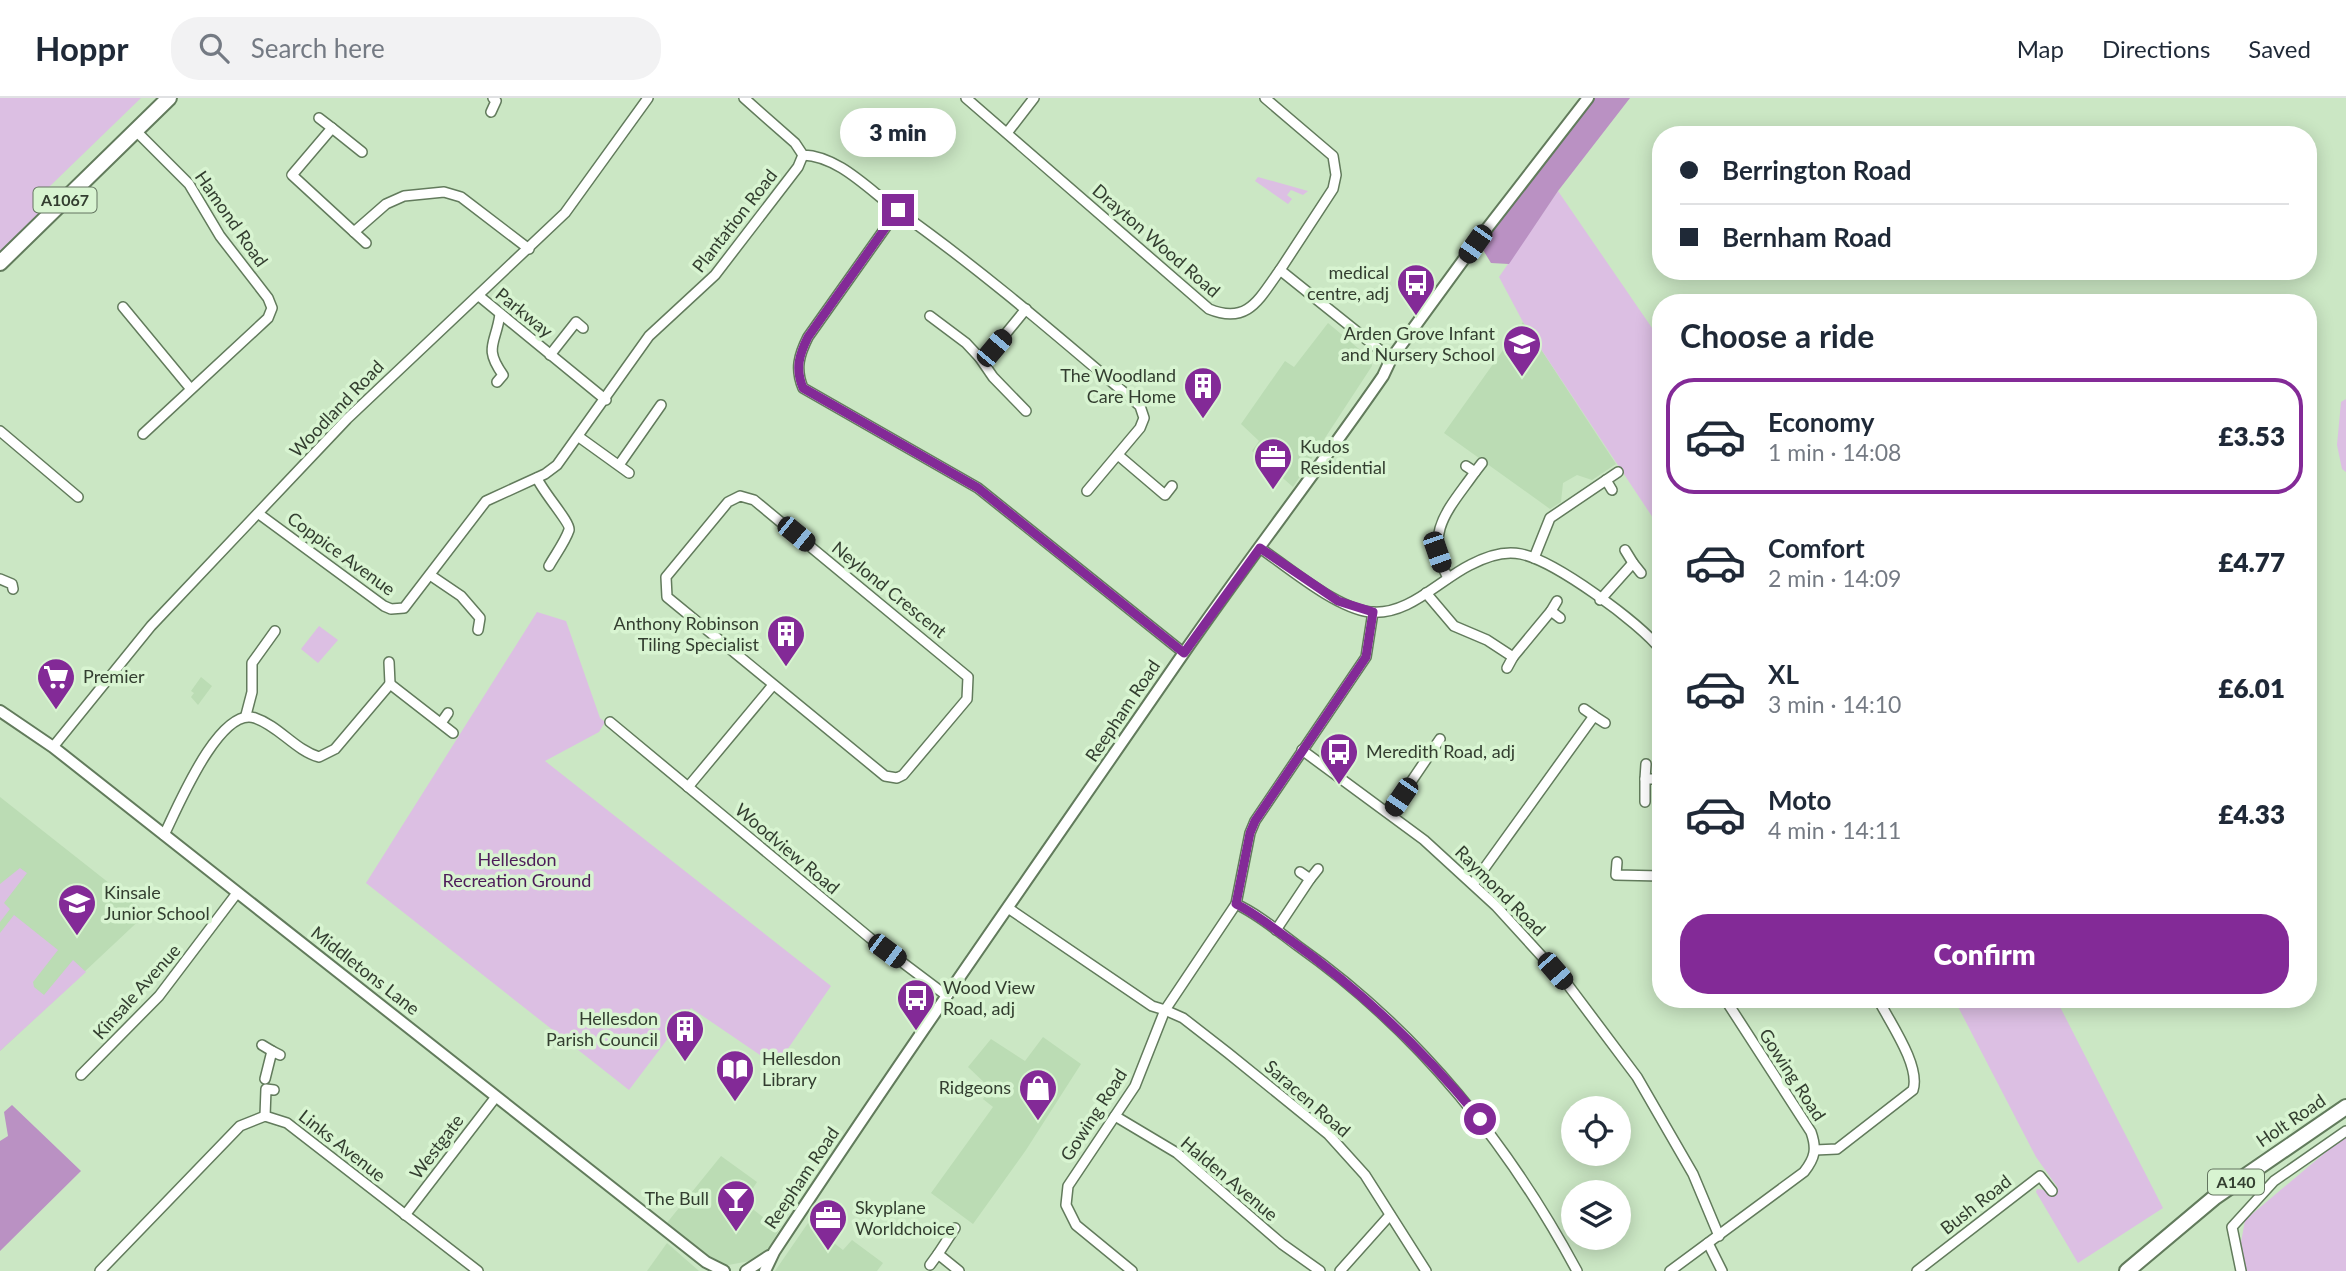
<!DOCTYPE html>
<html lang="en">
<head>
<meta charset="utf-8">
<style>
  body { margin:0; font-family:Lato,sans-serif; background:#f2f2f3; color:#1f2937; height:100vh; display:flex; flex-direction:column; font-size:26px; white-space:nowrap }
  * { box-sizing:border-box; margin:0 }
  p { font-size:23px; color:#747a83 }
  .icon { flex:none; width:38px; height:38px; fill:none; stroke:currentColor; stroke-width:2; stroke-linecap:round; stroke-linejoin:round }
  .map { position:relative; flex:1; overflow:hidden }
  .sheet { position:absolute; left:1652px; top:196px; width:665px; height:714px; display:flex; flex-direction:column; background:#fff; border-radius:28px; box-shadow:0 4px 18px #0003 }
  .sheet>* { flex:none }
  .banner { position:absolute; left:1652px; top:28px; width:665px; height:154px; border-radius:28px; box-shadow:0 4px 18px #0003; display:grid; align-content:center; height:154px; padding:0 28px; background:#fff }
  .buttons { position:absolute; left:1561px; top:998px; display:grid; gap:14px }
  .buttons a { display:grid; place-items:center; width:70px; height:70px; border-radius:50%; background:#fff; box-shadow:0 4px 18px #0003; font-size:35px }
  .end { position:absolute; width:32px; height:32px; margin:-16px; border:9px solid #832a97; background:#fff; box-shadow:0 0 0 4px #fff }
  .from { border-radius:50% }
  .bubble { position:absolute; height:49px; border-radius:24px; background:#fff; box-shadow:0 4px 18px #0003; font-size:23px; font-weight:800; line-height:49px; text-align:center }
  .car { position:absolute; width:21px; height:42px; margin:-21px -10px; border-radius:9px; box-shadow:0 0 5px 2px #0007; background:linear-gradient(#222 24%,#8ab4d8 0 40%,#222 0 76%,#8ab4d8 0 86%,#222 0) }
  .banner b { display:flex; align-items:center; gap:24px; height:66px; font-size:26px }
  .banner b+b { border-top:2px solid #e0e1e3 }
  .banner i { width:18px; height:18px; background:#1f2937 }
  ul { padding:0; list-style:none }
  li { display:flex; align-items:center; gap:21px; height:116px; margin:0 14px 10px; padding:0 14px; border:4px solid transparent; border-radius:28px }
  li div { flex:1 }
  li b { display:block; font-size:26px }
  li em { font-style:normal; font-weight:800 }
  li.selected { border-color:#832a97 }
  li>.icon { width:63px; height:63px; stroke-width:1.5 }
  h2 { padding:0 28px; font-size:32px; line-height:84px }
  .primary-button { display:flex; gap:14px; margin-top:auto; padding:14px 28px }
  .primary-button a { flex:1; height:80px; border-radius:28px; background:#832a97; color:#fff; font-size:28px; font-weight:800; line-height:80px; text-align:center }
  header { display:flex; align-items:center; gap:42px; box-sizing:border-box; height:98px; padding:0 35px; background:#fff; border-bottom:2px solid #e0e1e3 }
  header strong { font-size:33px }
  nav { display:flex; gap:38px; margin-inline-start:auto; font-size:24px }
  .search { width:490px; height:63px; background:#f2f2f3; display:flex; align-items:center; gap:18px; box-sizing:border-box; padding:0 24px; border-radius:28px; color:#747a83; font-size:26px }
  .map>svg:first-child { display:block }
</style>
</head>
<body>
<header>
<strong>Hoppr</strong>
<div class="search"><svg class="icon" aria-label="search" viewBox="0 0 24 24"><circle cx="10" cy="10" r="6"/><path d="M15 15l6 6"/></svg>Search here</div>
<nav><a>Map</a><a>Directions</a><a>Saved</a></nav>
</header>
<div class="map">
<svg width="2346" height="1173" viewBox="0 0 2346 1173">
  <rect width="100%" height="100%" fill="#cbe7c4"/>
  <g fill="#bbdcb4">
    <polygon points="1523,224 1616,366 1592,382 1577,377 1563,385 1561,404 1550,411 1444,335"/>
    <polygon points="1328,225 1371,261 1372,268 1293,389 1252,353 1259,343 1241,326 1285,263 1294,269"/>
    <polygon points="201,579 212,588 198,607 191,599 194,595 191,593"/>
    <polygon points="0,699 147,815 0,953"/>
    <polygon points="1043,939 1081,966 1026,1052 973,1126 931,1095 993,1009 983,1001 990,990 968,969 991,941 1025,963"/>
    <polygon points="721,1058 757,1084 744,1104 779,1132 769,1150 755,1162 723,1168 666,1126"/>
    <polygon points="808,1125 843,1152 852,1142 883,1165 877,1173 775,1173"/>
    <polygon points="667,1145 699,1173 647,1173"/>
  </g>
  <g fill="#dcbfe3">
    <polygon points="0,0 141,0 49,89 49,106 0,154"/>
    <polygon points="1258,79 1308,93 1303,97 1291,92 1287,97 1292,101 1288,106 1255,83"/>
    <polygon points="1558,93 1661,243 1661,432 1523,224 1499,179"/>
    <polygon points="2346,301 2346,374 2342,371 2337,347 2341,304"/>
    <polygon points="537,514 566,523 600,620 605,624 599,634 545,663 831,888 776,968 691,910 629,992 366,785"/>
    <polygon points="319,528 338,542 318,565 301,551"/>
    <polygon points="20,770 27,775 4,805 10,811 0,824 0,786"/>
    <polygon points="14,817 58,852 33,884 34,889 44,897 73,862 86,874 0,953 0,835"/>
    <polygon points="1954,901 2056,901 2163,1110 2078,1165 2036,1094 2037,1091 2045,1092 2050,1097 2058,1090 2036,1059"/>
    <polygon points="2346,1037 2346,1173 2244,1173 2240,1150 2245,1122"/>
  </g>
  <g fill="#ba91c3">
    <polygon points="1594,0 1630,0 1558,93 1509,166 1491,165 1480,147"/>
    <polygon points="12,1007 81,1073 0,1153 0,1043 8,1038 4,1014"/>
  </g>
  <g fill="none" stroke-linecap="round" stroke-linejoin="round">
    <defs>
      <g id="minor">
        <path d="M744,0L795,45L803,57C839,58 870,93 898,113C983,173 1061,241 1140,308L1144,320L1140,330L1087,393"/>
        <path d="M966,0L1209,211C1248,227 1259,201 1280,172L1391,261"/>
        <polyline points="1265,0 1333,58 1336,77 1333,91 1280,172"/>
        <polyline points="491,14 496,3 493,0"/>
        <polyline points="319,20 332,30"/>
        <polyline points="136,33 189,86 220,138 268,200 272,210 268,220 143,336"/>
        <polyline points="1007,35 1034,0"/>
        <polyline points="362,54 332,30 292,77 366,145"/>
        <path d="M898,112L808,239C799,257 795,271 803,290L978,390L1184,555"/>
        <polyline points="354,134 386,106 404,98 444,94 461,99 529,151"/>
        <polyline points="479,198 606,302"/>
        <polyline points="123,209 190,290"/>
        <polyline points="930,218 966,245 980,260 994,250 1026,211"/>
        <polyline points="550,257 576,224 583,230"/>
        <polyline points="980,260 993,279 1026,313"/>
        <path d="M497,284L503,277C483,249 496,246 500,216"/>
        <polyline points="0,333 78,399"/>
        <polyline points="579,339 629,375"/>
        <polyline points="1118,357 1165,397 1172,388"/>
        <polyline points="619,367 661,307"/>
        <polyline points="1475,374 1482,365"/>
        <path d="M537,380C542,393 571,425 569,432C565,444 555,457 549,468"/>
        <polyline points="1606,382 1612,392"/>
        <polygon points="740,398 754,402 968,579 967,601 903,677 897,680 885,678 667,499 666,479 728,404"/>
        <polyline points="259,416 384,508 391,511 404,510 486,403 545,376 557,367 649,238 715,177 798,69 803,57"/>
        <path d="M1260,450C1289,470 1336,510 1370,514C1408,518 1438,483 1470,467C1485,459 1503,452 1521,456C1555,463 1639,524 1661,552"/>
        <polyline points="1625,452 1633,465"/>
        <polyline points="1534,460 1550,420 1618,374"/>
        <polyline points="430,477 461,498 480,520 478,532"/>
        <path d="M1448,480C1423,434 1449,411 1475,374L1466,368"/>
        <polyline points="0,481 12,486 13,491"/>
        <polyline points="1426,495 1454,528 1487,542 1513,559 1507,570"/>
        <polyline points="1600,502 1633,465 1641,475"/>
        <polyline points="1551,513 1557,503"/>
        <polyline points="1373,514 1366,559 1255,723 1250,735 1236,806 1165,912 1183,920 1228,955 1328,1036 1365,1077 1426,1173"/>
        <polyline points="1513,559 1551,513 1560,520"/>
        <polyline points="389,564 390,586"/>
        <polyline points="1584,611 1594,618"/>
        <polyline points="246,617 252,594 252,565 275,533"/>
        <polyline points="610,624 870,840 947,898"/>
        <polyline points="441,625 448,615"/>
        <polyline points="53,649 151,528 347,321 565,115 648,0"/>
        <polyline points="1302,652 1424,742 1496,808 1568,887 1637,979 1693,1076 1719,1138"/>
        <polyline points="1645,681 1646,666"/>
        <polyline points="688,689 773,587"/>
        <polyline points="1645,704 1645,681 1661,681"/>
        <polyline points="1390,715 1440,641"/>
        <path d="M164,737C177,711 219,608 255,620C279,628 295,652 319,659L335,651L390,586L453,635"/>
        <polyline points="1617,764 1616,777 1661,778"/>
        <polyline points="1310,781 1318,771"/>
        <polyline points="1473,786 1594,618 1605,625"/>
        <path d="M1236,806C1258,816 1279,834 1298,848C1417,932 1508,1045 1577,1173"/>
        <polyline points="1008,810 1152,908 1165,912 1135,988 1068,1088 1066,1107 1076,1127 1132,1173"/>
        <polyline points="1276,832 1310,781 1300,774"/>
        <polyline points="262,947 272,953"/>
        <polyline points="81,977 159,898 237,795"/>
        <polyline points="265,981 272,953 280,957"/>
        <polyline points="265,1018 266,991 274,992"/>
        <polyline points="1115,1018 1177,1055 1282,1146 1320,1173"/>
        <path d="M1815,1052L1837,1051L1913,992C1921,968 1889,923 1878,901"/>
        <polyline points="405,1117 495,1000"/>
        <polyline points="1708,1145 1722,1173"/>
        <polyline points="938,1156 955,1130"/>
        <polyline points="930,1167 938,1156 959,1173"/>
        <polyline points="100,1173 240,1028 265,1018 287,1025 478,1173"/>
        <polyline points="1340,1173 1390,1117"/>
        <path d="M1670,1173L1804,1074C1815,1060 1817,1051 1811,1034L1725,901"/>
        <polyline points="1917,1173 2040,1078 2052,1093"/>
        <polyline points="2241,1173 2232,1129 2274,1083 2346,1033"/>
      </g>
      <g id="tertiary">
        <polyline points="0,613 53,649 706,1164 724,1173"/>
        <polyline points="746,1173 769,1158"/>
        <path d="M765,1173L774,1154C907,952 1046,755 1183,556C1248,462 1318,372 1383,278L1391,261L1475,146L1588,0"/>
      </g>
      <polyline id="primary" points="0,165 169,0"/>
      <polyline id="trunk" points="2127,1173 2215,1099 2346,1009"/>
    </defs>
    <use href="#minor" stroke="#627b5c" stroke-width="12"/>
    <use href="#tertiary" stroke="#627b5c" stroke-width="14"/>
    <use href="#primary" stroke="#627b5c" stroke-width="18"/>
    <use href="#trunk" stroke="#627b5c" stroke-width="18"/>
    <use href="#minor" stroke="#fff" stroke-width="9"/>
    <use href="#tertiary" stroke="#fff" stroke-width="10"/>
    <use href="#primary" stroke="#fff" stroke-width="14"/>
    <use href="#trunk" stroke="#fff" stroke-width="14"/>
  </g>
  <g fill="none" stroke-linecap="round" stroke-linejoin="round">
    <path stroke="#832a97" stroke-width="9" d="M898,112L808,239C799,257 795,271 803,290L978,390L1184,555L1260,450L1338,503L1373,514L1366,559L1255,723L1250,735L1236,806C1255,815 1273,830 1290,842C1362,893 1424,953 1480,1021"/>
  </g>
  <defs>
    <symbol id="bus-pin" viewBox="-11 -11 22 30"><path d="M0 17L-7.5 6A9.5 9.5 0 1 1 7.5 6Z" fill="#832a97" stroke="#d8f4d1"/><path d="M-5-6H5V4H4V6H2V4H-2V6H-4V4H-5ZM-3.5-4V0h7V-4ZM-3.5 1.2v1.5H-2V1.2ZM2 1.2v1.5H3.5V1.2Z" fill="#fff"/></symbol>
    <symbol id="school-pin" viewBox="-11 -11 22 30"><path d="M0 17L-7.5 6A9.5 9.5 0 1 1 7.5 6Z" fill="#832a97" stroke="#d8f4d1"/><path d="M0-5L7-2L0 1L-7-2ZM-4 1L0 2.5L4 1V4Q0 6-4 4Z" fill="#fff"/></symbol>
    <symbol id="building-pin" viewBox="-11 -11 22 30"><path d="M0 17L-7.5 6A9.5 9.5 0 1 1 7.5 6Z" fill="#832a97" stroke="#d8f4d1"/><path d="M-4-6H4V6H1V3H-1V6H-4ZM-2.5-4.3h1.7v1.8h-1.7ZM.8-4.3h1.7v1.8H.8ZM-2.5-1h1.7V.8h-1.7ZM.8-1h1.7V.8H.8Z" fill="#fff"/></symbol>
    <symbol id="office-pin" viewBox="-11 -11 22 30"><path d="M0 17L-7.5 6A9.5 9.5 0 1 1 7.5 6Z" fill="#832a97" stroke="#d8f4d1"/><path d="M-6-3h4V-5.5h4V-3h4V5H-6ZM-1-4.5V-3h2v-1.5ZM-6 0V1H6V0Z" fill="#fff"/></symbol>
    <symbol id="supermarket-pin" viewBox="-11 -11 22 30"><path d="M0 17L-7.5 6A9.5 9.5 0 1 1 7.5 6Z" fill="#832a97" stroke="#d8f4d1"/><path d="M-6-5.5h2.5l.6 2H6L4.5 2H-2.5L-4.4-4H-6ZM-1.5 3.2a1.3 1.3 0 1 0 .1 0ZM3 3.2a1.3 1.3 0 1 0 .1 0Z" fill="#fff"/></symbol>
    <symbol id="library-pin" viewBox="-11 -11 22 30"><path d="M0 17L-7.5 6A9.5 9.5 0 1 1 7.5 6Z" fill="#832a97" stroke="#d8f4d1"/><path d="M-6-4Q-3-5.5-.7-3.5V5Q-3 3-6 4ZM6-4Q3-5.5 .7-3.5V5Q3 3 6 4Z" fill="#fff"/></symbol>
    <symbol id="shop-pin" viewBox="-11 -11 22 30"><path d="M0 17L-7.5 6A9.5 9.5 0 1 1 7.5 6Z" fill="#832a97" stroke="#d8f4d1"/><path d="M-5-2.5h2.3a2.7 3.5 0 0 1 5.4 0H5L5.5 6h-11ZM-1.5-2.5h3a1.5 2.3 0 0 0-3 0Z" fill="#fff"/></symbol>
    <symbol id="bar-pin" viewBox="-11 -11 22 30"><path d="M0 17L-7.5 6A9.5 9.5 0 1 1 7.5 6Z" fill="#832a97" stroke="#d8f4d1"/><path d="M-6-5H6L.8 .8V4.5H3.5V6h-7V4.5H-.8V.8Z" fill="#fff"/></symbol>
  </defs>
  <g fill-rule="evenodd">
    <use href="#bus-pin" x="1394" y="163" width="44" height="60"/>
    <use href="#school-pin" x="1500" y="224" width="44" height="60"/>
    <use href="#building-pin" x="1181" y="266" width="44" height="60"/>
    <use href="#office-pin" x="1251" y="337" width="44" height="60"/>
    <use href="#building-pin" x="764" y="514" width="44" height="60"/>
    <use href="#supermarket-pin" x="34" y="557" width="44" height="60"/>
    <use href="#bus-pin" x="1317" y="632" width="44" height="60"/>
    <use href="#school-pin" x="55" y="783" width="44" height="60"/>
    <use href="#bus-pin" x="894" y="878" width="44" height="60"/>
    <use href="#building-pin" x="663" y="909" width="44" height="60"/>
    <use href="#library-pin" x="713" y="949" width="44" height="60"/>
    <use href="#shop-pin" x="1016" y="968" width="44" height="60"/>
    <use href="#bar-pin" x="714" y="1079" width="44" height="60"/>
    <use href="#office-pin" x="806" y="1098" width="44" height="60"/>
  </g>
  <g text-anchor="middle" stroke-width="7" stroke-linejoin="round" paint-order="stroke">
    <g fill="#d8f4d1" stroke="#647560" stroke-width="2">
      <rect x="33.5" y="89.5" width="63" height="25" rx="5"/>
      <rect x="2208" y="1071.5" width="56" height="25" rx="5"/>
    </g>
    <g font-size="16" font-weight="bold" fill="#333e30">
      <text x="65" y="108">A1067</text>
      <text x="2236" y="1090">A140</text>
    </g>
    <g font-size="18" fill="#333e30" stroke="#d8f4d1">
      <text transform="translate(231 121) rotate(55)" y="6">Hamond Road</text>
      <text transform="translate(735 123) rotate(-52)" y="6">Plantation Road</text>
      <text transform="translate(1156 143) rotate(41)" y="6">Drayton Wood Road</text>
      <text transform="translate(524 215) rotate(39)" y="6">Parkway</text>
      <text transform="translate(337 311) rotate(-46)" y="6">Woodland Road</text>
      <text transform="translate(341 456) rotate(36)" y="6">Coppice Avenue</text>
      <text transform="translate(889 492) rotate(39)" y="6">Neylond Crescent</text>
      <text transform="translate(1123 613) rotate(-56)" y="6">Reepham Road</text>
      <text transform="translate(787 751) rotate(40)" y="6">Woodview Road</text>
      <text transform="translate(1500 793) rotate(45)" y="6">Raymond Road</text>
      <text transform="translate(365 873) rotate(38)" y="6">Middletons Lane</text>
      <text transform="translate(137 894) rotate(-48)" y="6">Kinsale Avenue</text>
      <text transform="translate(1792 977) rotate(57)" y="6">Gowing Road</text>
      <text transform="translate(1307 1001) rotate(41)" y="6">Saracen Road</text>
      <text transform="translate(1094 1017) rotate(-57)" y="6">Gowing Road</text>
      <text transform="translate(2291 1023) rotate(-34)" y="6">Holt Road</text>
      <text transform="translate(342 1048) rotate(38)" y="6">Links Avenue</text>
      <text transform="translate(437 1049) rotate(-53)" y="6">Westgate</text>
      <text transform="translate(802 1080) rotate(-56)" y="6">Reepham Road</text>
      <text transform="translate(1229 1081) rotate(40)" y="6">Halden Avenue</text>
      <text transform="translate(1976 1107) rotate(-38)" y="6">Bush Road</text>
    </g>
    <g font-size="18" fill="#333e30" stroke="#d8f4d1" text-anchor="end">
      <text x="1389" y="181">medical<tspan x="1389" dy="21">centre, adj</tspan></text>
      <text x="1495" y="242">Arden Grove Infant<tspan x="1495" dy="21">and Nursery School</tspan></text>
      <text x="1176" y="284">The Woodland<tspan x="1176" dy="21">Care Home</tspan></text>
      <text x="1300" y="355" text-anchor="start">Kudos<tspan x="1300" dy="21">Residential</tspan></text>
      <text x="759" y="532">Anthony Robinson<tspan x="759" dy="21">Tiling Specialist</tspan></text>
      <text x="83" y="585" text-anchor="start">Premier</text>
      <text x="1366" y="660" text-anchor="start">Meredith Road, adj</text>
      <text x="104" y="801" text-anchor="start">Kinsale<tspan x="104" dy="21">Junior School</tspan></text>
      <text x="943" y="896" text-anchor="start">Wood View<tspan x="943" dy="21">Road, adj</tspan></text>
      <text x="658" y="927">Hellesdon<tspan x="658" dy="21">Parish Council</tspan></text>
      <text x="762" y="967" text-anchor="start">Hellesdon<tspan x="762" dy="21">Library</tspan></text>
      <text x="1011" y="996">Ridgeons</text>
      <text x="709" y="1107">The Bull</text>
      <text x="855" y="1116" text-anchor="start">Skyplane<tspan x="855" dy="21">Worldchoice</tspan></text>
    </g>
    <g font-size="18" fill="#4d1b59" stroke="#d8f4d1">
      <text x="517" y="768">Hellesdon<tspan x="517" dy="21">Recreation Ground</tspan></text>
    </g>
  </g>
</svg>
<div class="buttons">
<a><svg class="icon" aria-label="locate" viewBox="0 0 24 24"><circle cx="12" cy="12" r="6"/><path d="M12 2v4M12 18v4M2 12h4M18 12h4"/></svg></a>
<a><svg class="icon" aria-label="layers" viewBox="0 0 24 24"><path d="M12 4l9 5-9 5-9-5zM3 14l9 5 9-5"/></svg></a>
</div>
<i class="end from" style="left:1480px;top:1021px"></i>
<i class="end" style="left:898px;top:112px"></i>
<div class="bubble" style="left:840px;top:10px;width:116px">3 min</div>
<i class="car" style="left:1475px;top:146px;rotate:215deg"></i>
<i class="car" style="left:994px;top:250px;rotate:40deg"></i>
<i class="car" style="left:796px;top:436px;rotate:129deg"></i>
<i class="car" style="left:1437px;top:454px;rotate:161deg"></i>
<i class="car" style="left:1401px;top:699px;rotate:214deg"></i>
<i class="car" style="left:887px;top:853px;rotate:127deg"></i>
<i class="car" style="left:1555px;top:873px;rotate:139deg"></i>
<div class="banner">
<b><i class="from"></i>Berrington Road</b>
<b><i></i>Bernham Road</b>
</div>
<section class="sheet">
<h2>Choose a ride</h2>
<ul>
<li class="selected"><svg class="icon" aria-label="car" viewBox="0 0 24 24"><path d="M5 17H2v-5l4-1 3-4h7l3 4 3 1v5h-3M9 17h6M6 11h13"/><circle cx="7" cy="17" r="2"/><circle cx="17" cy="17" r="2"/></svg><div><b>Economy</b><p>1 min · 14:08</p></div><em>£3.53</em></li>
<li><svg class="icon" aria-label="car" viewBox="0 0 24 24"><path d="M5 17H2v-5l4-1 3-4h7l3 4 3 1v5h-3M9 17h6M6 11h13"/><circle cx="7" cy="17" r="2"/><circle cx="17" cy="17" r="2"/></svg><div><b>Comfort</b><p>2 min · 14:09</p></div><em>£4.77</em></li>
<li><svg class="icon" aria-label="car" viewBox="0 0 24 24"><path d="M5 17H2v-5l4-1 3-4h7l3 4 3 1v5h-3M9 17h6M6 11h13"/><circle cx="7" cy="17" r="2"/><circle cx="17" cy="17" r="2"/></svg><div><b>XL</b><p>3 min · 14:10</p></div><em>£6.01</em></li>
<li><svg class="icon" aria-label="car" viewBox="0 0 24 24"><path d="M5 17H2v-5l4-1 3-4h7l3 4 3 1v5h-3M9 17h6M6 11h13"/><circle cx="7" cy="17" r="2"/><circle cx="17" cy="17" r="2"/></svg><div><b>Moto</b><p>4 min · 14:11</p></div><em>£4.33</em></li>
</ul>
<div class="primary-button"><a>Confirm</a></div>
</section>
</div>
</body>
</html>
